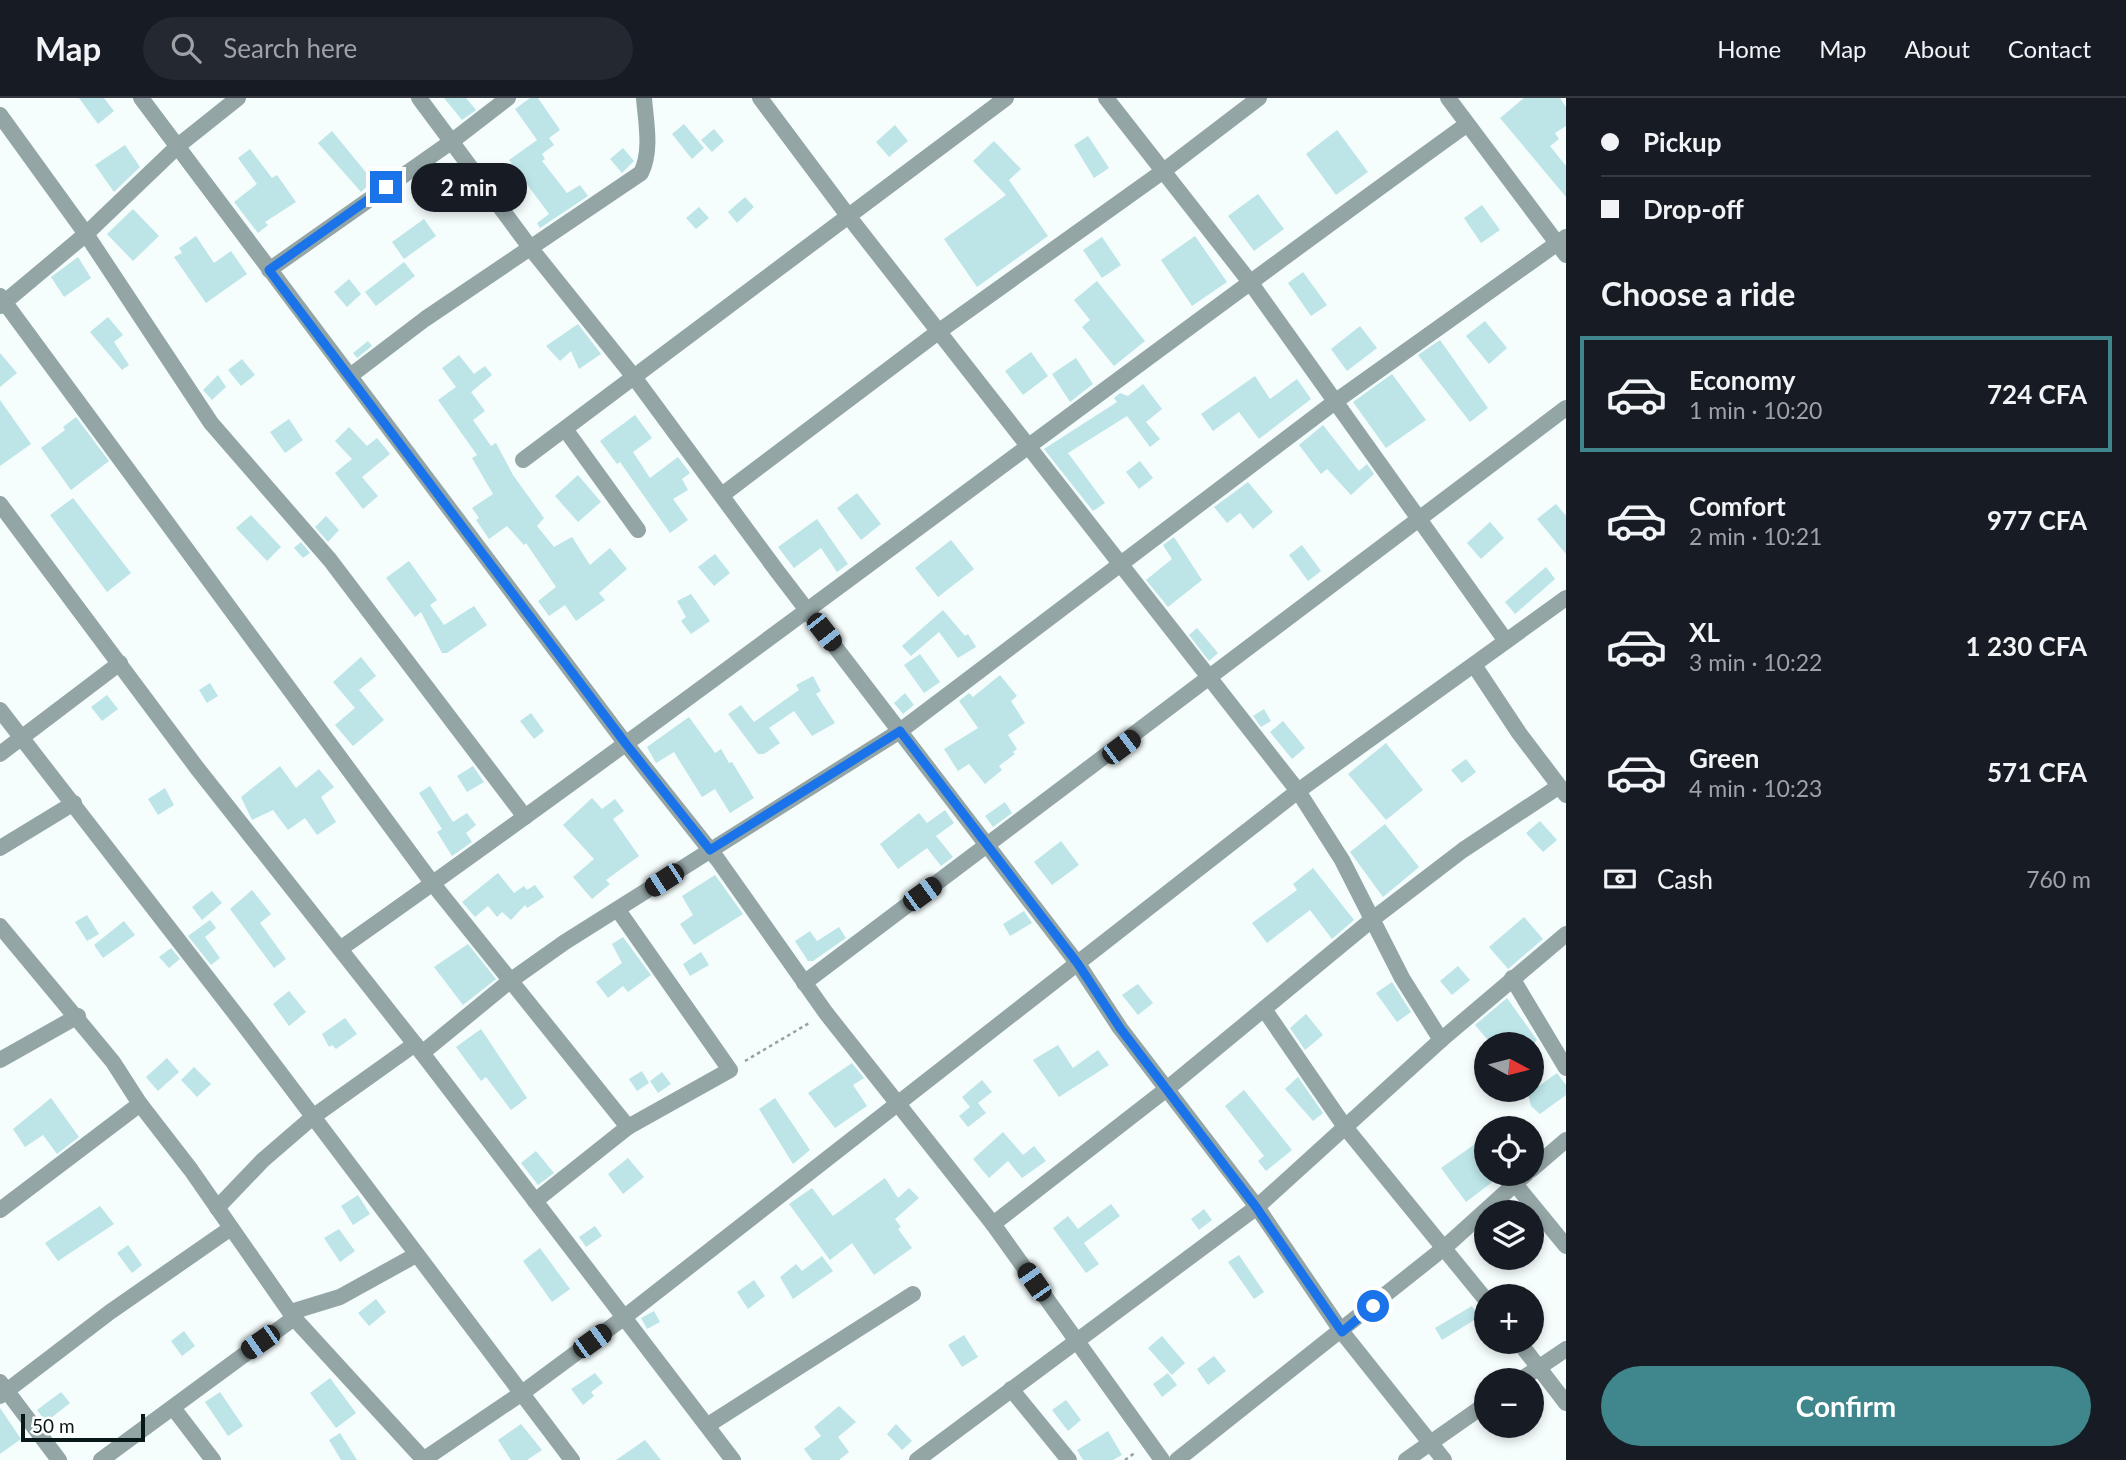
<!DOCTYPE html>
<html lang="en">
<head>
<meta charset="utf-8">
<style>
  body { margin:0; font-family:Lato,sans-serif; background:#242831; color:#f1f3f6; height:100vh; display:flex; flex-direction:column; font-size:26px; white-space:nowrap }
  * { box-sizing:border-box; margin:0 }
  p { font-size:23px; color:#9ea1a6 }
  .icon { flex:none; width:38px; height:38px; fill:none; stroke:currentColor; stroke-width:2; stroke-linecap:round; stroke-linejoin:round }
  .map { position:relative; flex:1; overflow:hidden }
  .sheet { display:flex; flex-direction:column; background:#171b24; width:560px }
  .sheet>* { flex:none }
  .guide { display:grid; align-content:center; height:154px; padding:0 35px; background:#171b24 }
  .needle { width:46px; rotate:97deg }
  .buttons { position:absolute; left:1474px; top:934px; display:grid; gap:14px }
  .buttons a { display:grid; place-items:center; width:70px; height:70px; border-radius:50%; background:#171b24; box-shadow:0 4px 10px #0003; font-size:35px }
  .scale { position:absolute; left:21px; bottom:18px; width:124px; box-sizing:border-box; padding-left:7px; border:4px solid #081718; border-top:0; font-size:19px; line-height:24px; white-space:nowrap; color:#081718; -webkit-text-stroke:5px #fff; paint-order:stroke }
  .end { position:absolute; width:32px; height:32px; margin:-16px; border:9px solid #1a73e8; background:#fff; box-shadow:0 0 0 4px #fff }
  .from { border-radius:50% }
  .bubble { position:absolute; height:49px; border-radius:24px; background:#171b24; box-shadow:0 4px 10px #0003; font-size:23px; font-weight:700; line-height:49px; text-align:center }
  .car { position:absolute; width:21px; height:42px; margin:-21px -10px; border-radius:9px; box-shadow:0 0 5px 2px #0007; background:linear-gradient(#222 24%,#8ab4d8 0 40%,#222 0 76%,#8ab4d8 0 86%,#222 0) }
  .guide b { display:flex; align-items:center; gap:24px; height:66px; font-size:26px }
  .guide b+b { border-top:2px solid #363941 }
  .guide i { width:18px; height:18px; background:#f1f3f6 }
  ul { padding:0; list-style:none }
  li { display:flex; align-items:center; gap:21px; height:116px; margin:0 14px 10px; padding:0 21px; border:4px solid transparent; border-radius:0px }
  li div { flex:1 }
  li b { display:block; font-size:26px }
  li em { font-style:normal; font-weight:700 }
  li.current { border-color:#3f878c }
  li>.icon { width:63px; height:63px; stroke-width:1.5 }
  h2 { padding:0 35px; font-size:32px; line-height:84px }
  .pay { display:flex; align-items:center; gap:18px; height:77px; padding:0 35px; font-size:26px }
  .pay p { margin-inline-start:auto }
  .action { display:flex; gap:14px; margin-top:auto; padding:14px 35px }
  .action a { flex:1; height:80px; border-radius:42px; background:#3f878c; color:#fff; font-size:28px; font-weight:700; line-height:80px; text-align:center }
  header { display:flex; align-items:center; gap:42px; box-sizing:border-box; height:98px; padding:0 35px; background:#171b24; border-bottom:2px solid #363941 }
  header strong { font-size:33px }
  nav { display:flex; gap:38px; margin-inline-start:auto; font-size:24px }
  .search { width:490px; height:63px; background:#242831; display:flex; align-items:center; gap:18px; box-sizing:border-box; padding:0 24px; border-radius:38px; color:#9ea1a6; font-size:26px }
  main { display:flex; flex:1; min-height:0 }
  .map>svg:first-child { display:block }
</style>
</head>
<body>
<header>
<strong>Map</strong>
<div class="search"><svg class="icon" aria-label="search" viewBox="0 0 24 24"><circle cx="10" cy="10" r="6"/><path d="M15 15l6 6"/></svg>Search here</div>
<nav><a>Home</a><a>Map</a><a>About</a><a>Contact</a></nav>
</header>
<main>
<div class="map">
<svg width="1566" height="1362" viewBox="0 0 1566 1362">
  <rect width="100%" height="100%" fill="#f5fdfd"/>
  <g fill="#bde5e8">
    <polygon points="79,0 104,0 114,13 98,26"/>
    <polygon points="444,0 466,0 476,12 462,22"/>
    <polygon points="530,0 538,0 560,32 549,40 554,47 542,56 545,61 542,63 567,95 580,87 588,98 540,130 537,125 549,116 509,62 537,42 515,11"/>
    <polygon points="1524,0 1560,0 1566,9 1566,28 1555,35 1559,41 1550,48 1566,68 1566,99 1500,20"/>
    <polygon points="684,26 704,50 692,61 672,36"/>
    <polygon points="895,27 908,43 889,59 876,44"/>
    <polygon points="714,31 724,43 712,54 701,42"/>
    <polygon points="1337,32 1368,74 1336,97 1306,56"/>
    <polygon points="332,33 373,83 361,94 318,45"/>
    <polygon points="1088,38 1109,70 1094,80 1074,47"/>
    <polygon points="994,43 1021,71 1009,82 1048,138 977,189 944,141 1006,97 973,63"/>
    <polygon points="125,47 140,69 114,94 95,67"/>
    <polygon points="623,50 634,63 622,75 610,61"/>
    <polygon points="250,51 272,80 277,77 296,104 265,124 268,127 258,135 234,104 257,86 238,60"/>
    <polygon points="1258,96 1284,131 1254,153 1228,118"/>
    <polygon points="745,99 754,109 737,125 728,114"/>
    <polygon points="1482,107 1500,132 1481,145 1464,120"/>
    <polygon points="699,109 709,120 696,131 686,120"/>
    <polygon points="133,111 159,138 133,163 107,136"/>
    <polygon points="424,121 436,138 404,161 392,144"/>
    <polygon points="196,138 214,165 231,153 247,176 206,205 174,159 182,155 179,150"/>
    <polygon points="1195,138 1227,184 1192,208 1161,162"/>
    <polygon points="1102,139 1121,167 1102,180 1083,152"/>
    <polygon points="78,159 91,180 64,199 51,179"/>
    <polygon points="404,164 415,178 376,208 365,194"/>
    <polygon points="1303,174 1327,207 1311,218 1288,185"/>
    <polygon points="349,181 361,196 347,209 334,194"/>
    <polygon points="1097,183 1145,243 1114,268 1082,229 1090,222 1074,202"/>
    <polygon points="108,219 123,237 114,244 129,267 122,272 90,234"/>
    <polygon points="1485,223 1507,250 1489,266 1466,238"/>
    <polygon points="578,226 601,256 579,271 571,253 560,263 546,248"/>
    <polygon points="1360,228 1377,250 1347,273 1331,251"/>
    <polygon points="1440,242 1488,310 1470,324 1418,257"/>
    <polygon points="368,243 372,248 357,260 353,255"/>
    <polygon points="1031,254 1048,278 1023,297 1005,273"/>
    <polygon points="0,255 17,275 0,289"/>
    <polygon points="459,257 474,276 485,268 492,277 471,294 485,313 473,322 491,348 496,345 513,377 544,420 537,428 554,449 572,439 590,467 610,450 627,471 599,495 605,502 576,523 565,507 549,518 538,503 556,489 526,445 524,447 507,428 489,441 476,422 479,420 472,410 493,396 472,360 477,357 438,302 456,289 442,270"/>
    <polygon points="1076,260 1093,286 1070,304 1052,276"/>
    <polygon points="242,261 255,277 241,288 228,272"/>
    <polygon points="1392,276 1426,322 1386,350 1353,304"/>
    <polygon points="218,277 226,289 212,302 203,292"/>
    <polygon points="1255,278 1270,301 1297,281 1311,301 1259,341 1239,314 1213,333 1201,316"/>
    <polygon points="1143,286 1162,311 1146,324 1160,341 1150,349 1127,318 1068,355 1105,405 1093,413 1044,351 1117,304 1114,300 1120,295 1128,298"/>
    <polygon points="0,302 31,346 0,368"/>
    <polygon points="635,317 652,340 633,354 650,380 678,359 690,375 682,381 688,392 673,401 688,422 670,435 620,364 617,366 600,343"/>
    <polygon points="76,319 109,363 71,392 41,350 65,332 63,329"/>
    <polygon points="289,321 303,342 285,355 270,334"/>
    <polygon points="1323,327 1359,373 1367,366 1374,376 1351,397 1327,371 1321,376 1299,347"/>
    <polygon points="349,329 367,348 377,340 390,356 362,379 378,398 363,411 335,375 352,361 335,343"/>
    <polygon points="1140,363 1153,380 1139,391 1126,374"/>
    <polygon points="578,377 601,404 578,424 555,398"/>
    <polygon points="1248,384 1273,414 1253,431 1240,415 1227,425 1214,409"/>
    <polygon points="857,395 881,426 861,442 837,410"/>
    <polygon points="73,400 131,475 107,494 50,417"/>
    <polygon points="1556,406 1566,418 1566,456 1537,421"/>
    <polygon points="251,417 281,449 267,463 236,430"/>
    <polygon points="326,418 339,432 328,444 315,429"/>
    <polygon points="817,421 848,466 837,474 821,450 794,470 778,449"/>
    <polygon points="1490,424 1504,440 1481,461 1467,445"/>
    <polygon points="1174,439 1202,482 1168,509 1146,482 1172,461 1163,447"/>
    <polygon points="951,442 974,471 938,499 915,470"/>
    <polygon points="301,444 310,455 303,460 294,450"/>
    <polygon points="1302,447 1321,473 1308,483 1289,457"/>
    <polygon points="715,456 730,475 714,488 698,469"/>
    <polygon points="409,463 437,502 430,507 444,527 474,508 487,527 447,555 442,555 421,514 415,519 386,480"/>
    <polygon points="1546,469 1555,481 1515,516 1505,504"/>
    <polygon points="691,496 710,523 691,536 681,523 686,519 677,503"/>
    <polygon points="943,512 965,538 968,536 976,549 958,560 939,534 911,558 902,548"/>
    <polygon points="1197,530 1218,555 1209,563 1189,537"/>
    <polygon points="920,556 940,584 924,595 904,567"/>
    <polygon points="361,559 376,578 359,592 384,622 353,648 335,627 355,610 333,584"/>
    <polygon points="1000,577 1017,598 1011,603 1025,625 1008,637 1017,651 1013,654 1015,656 999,668 1002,672 985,686 969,666 958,673 944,651 978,630 959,603 969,595 973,599"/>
    <polygon points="813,578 821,593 816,596 835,625 812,638 794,613 769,630 780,645 764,656 758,656 728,616 741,607 754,624 799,592 796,587"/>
    <polygon points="210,585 218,598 207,605 199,592"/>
    <polygon points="905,595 914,607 903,616 894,605"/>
    <polygon points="107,597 118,611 102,623 91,609"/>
    <polygon points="1264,611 1271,623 1261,629 1253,618"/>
    <polygon points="531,615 544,633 534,641 520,623"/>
    <polygon points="689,619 715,655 721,651 729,665 732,664 754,700 730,715 715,691 702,699 674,654 656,665 647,649"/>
    <polygon points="1283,623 1305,650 1292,661 1270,634"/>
    <polygon points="1386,645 1423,692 1386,722 1348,676"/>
    <polygon points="1466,661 1476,674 1462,685 1451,672"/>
    <polygon points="280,668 296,690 319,671 334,689 321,699 336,724 317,737 305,720 288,732 273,712 252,722 241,699"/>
    <polygon points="473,668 484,684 467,694 457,678"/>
    <polygon points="430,688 453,724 467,715 476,727 466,735 472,744 452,758 437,734 442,731 419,695"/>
    <polygon points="165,690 174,707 158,717 148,701"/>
    <polygon points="592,700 602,711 615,701 624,713 613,721 639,758 606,782 610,786 592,801 573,779 594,761 563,727"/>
    <polygon points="1005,704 1012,715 993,729 985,718"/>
    <polygon points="945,712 954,725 936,738 953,759 941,768 927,750 898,771 880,746 919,715 927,725"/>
    <polygon points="1540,723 1557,742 1543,754 1526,735"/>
    <polygon points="1385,726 1419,769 1383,799 1350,754"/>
    <polygon points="1061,743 1079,767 1052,787 1034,764"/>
    <polygon points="1313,770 1354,822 1332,841 1310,812 1267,845 1252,825 1297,792 1293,786"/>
    <polygon points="498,775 514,795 524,788 527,792 535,787 544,799 527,810 525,807 511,822 502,814 497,819 488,808 475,819 462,804"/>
    <polygon points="715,777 743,816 694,847 680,826 693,817 682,798"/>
    <polygon points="252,792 271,816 260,825 286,861 274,870 230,811"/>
    <polygon points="212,793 222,805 202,822 192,809"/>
    <polygon points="1024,813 1032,825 1010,838 1003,826"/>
    <polygon points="87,817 99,836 87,843 75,824"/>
    <polygon points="1524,819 1543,841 1508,871 1489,849"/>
    <polygon points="210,822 216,830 205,839 220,860 211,867 188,838"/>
    <polygon points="124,823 135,837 103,860 94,847"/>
    <polygon points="839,829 846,840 813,863 808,863 795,843 810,833 817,843"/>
    <polygon points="623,839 651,877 628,894 623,888 608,900 596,884 622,865 612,846"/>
    <polygon points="468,846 496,881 463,907 434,869"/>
    <polygon points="171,850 180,861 169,870 159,859"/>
    <polygon points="701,854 709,867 690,878 683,866"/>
    <polygon points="1458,868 1470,882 1452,897 1440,883"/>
    <polygon points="1392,884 1411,914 1397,924 1376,895"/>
    <polygon points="1138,886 1153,905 1138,917 1122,897"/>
    <polygon points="289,893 306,914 289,928 273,906"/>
    <polygon points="1507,900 1537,942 1532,947 1492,947 1475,927"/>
    <polygon points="1306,916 1323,937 1305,952 1290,930"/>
    <polygon points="345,920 357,936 336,951 332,947 329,949 322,936"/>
    <polygon points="481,931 527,1000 511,1012 486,979 481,983 456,949"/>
    <polygon points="1058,947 1073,970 1098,952 1109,967 1059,999 1033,962"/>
    <polygon points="167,960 179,974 158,993 146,979"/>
    <polygon points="852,965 864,980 853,987 867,1008 835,1030 808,995"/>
    <polygon points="194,969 211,986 197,999 181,982"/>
    <polygon points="642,973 649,985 637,993 629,981"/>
    <polygon points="662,974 671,986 658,995 650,983"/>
    <polygon points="1557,975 1566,987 1566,997 1540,1016 1531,1008 1528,996"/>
    <polygon points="1298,979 1323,1015 1313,1023 1285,991"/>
    <polygon points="982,982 992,994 978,1005 986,1015 968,1029 959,1018 970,1009 962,999"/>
    <polygon points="1244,992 1292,1052 1266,1073 1258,1063 1264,1058 1225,1008"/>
    <polygon points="51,1000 79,1039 57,1056 43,1037 25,1049 13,1031"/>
    <polygon points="775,1000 810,1052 793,1066 759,1011"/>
    <polygon points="1003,1034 1023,1057 1034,1048 1046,1063 1022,1080 1008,1063 989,1080 973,1061"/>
    <polygon points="1478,1044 1486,1054 1486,1076 1503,1076 1466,1104 1441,1070"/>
    <polygon points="536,1053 554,1075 538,1087 521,1065"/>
    <polygon points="628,1060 644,1079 623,1096 608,1076"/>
    <polygon points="885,1080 898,1100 909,1090 919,1100 895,1121 901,1129 898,1131 912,1150 874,1177 852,1145 830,1162 789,1106 812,1090 833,1118"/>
    <polygon points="358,1097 370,1116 353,1127 341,1108"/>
    <polygon points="1111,1106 1120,1118 1084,1145 1099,1166 1086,1175 1053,1130 1068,1118 1078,1131"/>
    <polygon points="100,1108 114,1126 58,1163 45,1145"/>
    <polygon points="1204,1111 1212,1122 1199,1132 1191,1121"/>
    <polygon points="595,1128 602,1138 586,1149 579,1139"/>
    <polygon points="339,1131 355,1153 340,1164 324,1140"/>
    <polygon points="128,1147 142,1167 132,1175 117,1155"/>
    <polygon points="540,1150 570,1191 552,1204 523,1163"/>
    <polygon points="1239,1157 1264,1194 1254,1201 1228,1164"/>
    <polygon points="822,1158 833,1173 793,1201 780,1179 796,1166 802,1173"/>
    <polygon points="754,1182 765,1198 748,1211 737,1194"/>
    <polygon points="376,1201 386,1214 369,1228 358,1215"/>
    <polygon points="1472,1208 1479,1219 1442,1242 1435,1230"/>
    <polygon points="654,1213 660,1224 647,1231 641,1220"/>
    <polygon points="184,1233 195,1248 182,1258 171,1243"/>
    <polygon points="964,1237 978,1259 962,1269 948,1247"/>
    <polygon points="1162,1238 1185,1265 1172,1277 1148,1250"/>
    <polygon points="1214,1258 1226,1273 1208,1287 1197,1271"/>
    <polygon points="595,1275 603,1285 591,1294 594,1298 583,1307 571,1291"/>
    <polygon points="1168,1275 1177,1287 1162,1299 1153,1286"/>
    <polygon points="330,1280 356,1315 336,1330 310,1295"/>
    <polygon points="61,1294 70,1305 46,1324 37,1312"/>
    <polygon points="220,1294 243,1328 228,1338 205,1304"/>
    <polygon points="1066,1302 1081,1322 1068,1333 1052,1312"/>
    <polygon points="839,1308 856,1324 838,1339 849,1354 839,1362 812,1362 804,1351 821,1338 814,1329"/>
    <polygon points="0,1310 21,1341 0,1356"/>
    <polygon points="521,1326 542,1352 527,1362 511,1362 498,1342"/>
    <polygon points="896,1326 912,1343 902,1352 887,1336"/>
    <polygon points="1108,1333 1122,1357 1113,1362 1083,1362 1077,1352"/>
    <polygon points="340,1335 357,1362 341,1362 329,1342"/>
    <polygon points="645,1342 661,1362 616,1362"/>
  </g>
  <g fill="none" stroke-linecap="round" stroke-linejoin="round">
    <g stroke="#96a1a1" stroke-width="2.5" stroke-dasharray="3.5 3.5" stroke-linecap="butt">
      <polyline points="745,963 811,924"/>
      <polyline points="1125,1362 1136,1354"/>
    </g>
    <g stroke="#94a5a6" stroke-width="16">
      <polyline points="141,0 626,646 718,762 826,915 993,1126 1162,1362"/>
      <polyline points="419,0 532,152 634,279 777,473 1078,866 1120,930 1257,1109 1342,1234 1444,1362"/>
      <polyline points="760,0 849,119 1298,693 1342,762 1402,880 1441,942"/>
      <polyline points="1106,0 1250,184 1506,543"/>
      <polyline points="1448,0 1566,157"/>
      <polyline points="0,17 86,136 211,325 330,462 525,719"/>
      <polyline points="269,172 451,44 508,0"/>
      <polyline points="0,198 433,786 628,1029"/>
      <polyline points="0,208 86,136 179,47 238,0"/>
      <path d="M350,278L425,221L641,75C652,53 646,25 644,0"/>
      <polyline points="565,331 638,432"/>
      <polyline points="523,362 1006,0"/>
      <polyline points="722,397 938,234 1162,74 1259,0"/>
      <polyline points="0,406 197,670 422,955 733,1362"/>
      <polyline points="1474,567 1519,635 1566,697"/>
      <polyline points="0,612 244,927 572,1362"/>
      <polyline points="0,656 120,565"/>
      <polyline points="0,750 74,705"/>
      <polyline points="0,828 113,964 140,1006 191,1072 294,1220 424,1362"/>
      <path d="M340,851C720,583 1089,299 1466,27"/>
      <polyline points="1512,880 1566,970"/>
      <polyline points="804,885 1566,310"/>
      <polyline points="1264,911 1345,1029 1486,1202"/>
      <polyline points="422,955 510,883 565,844 900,633 1336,303 1566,139"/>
      <polyline points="0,962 78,918"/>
      <polyline points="1531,1072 1566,1042"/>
      <polyline points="1515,1086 1566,1148"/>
      <polyline points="535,1103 628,1029 730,972 618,812"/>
      <polyline points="217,1110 263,1062 314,1018 415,946"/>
      <polyline points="0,1112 140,1006"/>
      <polyline points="993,1126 1168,990 1374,820 1463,752 1558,689"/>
      <polyline points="291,1214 340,1199 416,1157"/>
      <polyline points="1519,1244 1566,1305"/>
      <polyline points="1519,1283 1566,1251"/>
      <polyline points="0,1284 59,1362"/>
      <polyline points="1011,1291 1069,1362"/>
      <polyline points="0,1298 110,1214 231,1130"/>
      <polyline points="174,1311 213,1362"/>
      <polyline points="708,1327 913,1196"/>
      <polyline points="101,1362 294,1220"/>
      <polyline points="423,1362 522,1295 622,1221 1298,693 1566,500"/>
      <polyline points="917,1362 1257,1109 1441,942 1566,836"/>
      <polyline points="1177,1362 1444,1150 1526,1076"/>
      <polyline points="1406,1362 1486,1306"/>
    </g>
  </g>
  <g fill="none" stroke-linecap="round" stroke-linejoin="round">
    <polyline stroke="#1a73e8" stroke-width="9" points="386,89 269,172 626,646 710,752 900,633 1078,866 1120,930 1256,1109 1342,1234 1373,1208"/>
  </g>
</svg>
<div class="buttons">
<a><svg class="needle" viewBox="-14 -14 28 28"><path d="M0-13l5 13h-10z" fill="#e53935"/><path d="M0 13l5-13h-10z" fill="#9ea1a6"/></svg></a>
<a><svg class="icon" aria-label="locate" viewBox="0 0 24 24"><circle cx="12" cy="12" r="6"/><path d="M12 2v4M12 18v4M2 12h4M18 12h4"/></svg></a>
<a><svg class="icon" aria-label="layers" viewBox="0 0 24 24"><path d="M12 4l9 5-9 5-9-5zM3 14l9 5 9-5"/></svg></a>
<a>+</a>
<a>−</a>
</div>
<div class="scale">50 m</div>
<i class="end from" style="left:1373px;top:1208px"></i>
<i class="end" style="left:386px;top:89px"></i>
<div class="bubble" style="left:411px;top:65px;width:116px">2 min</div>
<i class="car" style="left:824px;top:534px;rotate:142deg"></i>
<i class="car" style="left:1121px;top:649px;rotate:53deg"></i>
<i class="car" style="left:664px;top:782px;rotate:237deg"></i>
<i class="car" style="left:922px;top:796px;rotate:54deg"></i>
<i class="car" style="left:1034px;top:1184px;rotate:325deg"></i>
<i class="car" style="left:592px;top:1243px;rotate:54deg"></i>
<i class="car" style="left:260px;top:1244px;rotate:235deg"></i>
</div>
<section class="sheet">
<div class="guide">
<b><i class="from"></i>Pickup</b>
<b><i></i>Drop-off</b>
</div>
<h2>Choose a ride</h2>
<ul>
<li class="current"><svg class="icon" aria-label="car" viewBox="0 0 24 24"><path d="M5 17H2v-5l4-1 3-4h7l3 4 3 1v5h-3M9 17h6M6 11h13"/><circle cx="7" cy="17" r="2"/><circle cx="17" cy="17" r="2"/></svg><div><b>Economy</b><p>1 min · 10:20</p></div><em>724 CFA</em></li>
<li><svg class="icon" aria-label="car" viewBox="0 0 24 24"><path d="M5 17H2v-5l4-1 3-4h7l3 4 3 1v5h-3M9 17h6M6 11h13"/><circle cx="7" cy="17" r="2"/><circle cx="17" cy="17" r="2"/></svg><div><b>Comfort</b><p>2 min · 10:21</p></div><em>977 CFA</em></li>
<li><svg class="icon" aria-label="car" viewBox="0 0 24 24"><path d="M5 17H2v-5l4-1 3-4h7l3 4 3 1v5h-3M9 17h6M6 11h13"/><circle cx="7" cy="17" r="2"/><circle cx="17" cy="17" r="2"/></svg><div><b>XL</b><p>3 min · 10:22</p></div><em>1 230 CFA</em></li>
<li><svg class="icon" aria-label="car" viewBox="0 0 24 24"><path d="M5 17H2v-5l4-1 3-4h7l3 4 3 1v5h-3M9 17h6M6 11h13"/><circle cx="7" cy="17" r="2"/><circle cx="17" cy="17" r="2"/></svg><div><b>Green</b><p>4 min · 10:23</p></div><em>571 CFA</em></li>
</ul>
<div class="pay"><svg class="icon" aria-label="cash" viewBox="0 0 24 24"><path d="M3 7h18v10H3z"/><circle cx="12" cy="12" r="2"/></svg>Cash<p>760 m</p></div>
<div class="action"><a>Confirm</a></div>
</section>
</main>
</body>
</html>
